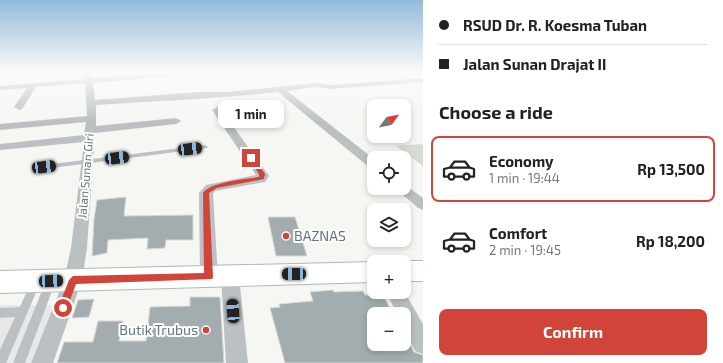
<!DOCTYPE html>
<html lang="en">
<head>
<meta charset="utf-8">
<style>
  body { margin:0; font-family:"Exo 2",sans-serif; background:#f6f6f6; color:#222; height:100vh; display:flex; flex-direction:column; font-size:15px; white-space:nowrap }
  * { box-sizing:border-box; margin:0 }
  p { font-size:13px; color:#767676 }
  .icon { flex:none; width:22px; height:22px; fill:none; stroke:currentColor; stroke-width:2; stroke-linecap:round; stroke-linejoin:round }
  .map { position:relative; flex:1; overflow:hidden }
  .sheet { display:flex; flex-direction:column; background:#fff; width:300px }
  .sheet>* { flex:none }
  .hud { display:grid; align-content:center; height:88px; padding:0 16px; background:#fff }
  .needle { width:26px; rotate:58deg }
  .buttons { position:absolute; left:367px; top:99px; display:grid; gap:8px }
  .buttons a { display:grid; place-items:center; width:44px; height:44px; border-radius:8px; background:#fff; box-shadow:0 2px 6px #0003; font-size:20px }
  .end { position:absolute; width:18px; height:18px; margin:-9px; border:5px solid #d14439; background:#fff; box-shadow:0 0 0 2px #fff }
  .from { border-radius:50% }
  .bubble { position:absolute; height:28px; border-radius:8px; background:#fff; box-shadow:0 2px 6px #0003; font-size:13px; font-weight:700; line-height:28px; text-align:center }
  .car { position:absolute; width:12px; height:24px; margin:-12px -6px; border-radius:5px; box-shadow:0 0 3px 1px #0007; background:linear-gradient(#222 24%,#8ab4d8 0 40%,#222 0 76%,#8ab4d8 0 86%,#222 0) }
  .hud b { display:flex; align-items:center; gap:14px; height:38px; font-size:15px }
  .hud b+b { border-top:1px solid #e0e0e0 }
  .hud i { width:10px; height:10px; background:#222 }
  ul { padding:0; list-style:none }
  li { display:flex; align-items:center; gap:12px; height:66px; margin:0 8px 6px; padding:0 8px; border:2px solid transparent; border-radius:8px }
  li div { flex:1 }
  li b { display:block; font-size:15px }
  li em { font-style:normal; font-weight:700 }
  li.selected { border-color:#d14439 }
  li>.icon { width:36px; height:36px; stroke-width:1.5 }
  h2 { padding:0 16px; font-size:18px; line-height:48px }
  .button { display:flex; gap:8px; margin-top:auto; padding:8px 16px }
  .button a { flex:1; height:46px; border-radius:8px; background:#d14439; color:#fff; font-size:16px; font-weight:700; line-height:46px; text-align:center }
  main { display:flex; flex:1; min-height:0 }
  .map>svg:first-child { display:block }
</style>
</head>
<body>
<main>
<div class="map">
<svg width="423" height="363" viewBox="0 0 423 363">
  <rect width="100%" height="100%" fill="#f6f6f3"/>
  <polygon fill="#e7e8e7" points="0,305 54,305 31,363 0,363"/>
  <polygon fill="#d7dbd3" points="423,144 423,166 396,146"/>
  <g fill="#a3adb0" stroke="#d8d7d6">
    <polygon points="126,197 124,216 193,215 193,240 166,240 165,248 147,249 148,238 108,240 107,253 92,256 94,219 97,200"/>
    <polygon points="268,217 295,217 307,256 276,256"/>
    <polygon points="333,290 334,292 363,291 365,295 383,295 393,314 374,314 374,344 404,344 404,332 414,352 423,355 423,363 285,363 270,308 280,307 279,304 313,301 310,292"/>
    <polygon points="190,297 220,297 224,363 57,363 64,342 93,342 98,321 123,321 119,341 146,341 150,307 190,306"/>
    <polygon points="94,299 89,317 72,318 78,300"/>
  </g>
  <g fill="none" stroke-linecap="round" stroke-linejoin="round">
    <defs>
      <g id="secondary">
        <polygon points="404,261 423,261 423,281 404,281 404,262 400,262"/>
        <polygon points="374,262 374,282 0,293 0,271"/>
      </g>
    </defs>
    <use href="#secondary" stroke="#b0b7b9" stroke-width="2"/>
    <g fill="#bbc1c3" fill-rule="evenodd">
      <polygon points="205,145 208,147 207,148 44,169 41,167 44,165"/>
      <polygon points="35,279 38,280 40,283 6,363 0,363 0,350 15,317 0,318 0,308 20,307 32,280"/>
      <polygon points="50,279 53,280 55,283 25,363 13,363 45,283 47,280"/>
    </g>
    <g fill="#bbc1c3" fill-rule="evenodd">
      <path d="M83,72H89L92,78L173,72H224L220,74L182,75L93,83L95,100L198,92H226L315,83L330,85L423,78V82L330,89L315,87L287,91L374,159V169L370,168L278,92C218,99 157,101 96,105V126L176,118L181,121L176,124L95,133L87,248L82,280L53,363H31L64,280L71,248L84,142L0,150V144L84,135L86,122L0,130V124L87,116L85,83L36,87L22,109L19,110L14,107L27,88L0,90V86L84,79Z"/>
      <polygon points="217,107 220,108 269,176 265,182 215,191 213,194 218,277 215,282 209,284 203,282 200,277 199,193 206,185 256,175 212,110"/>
      <polygon points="404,184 423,198 423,210 418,208 395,188 404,188"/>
      <polygon points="230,269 236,271 239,276 248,363 226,363 221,276 224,271"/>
      <polygon points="404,291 423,324 423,354 415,351 404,329 404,314 397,314 386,292 404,292"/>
    </g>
    <use href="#secondary" fill="#fff" fill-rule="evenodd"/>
  </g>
  <linearGradient id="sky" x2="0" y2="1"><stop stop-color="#93bada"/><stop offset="0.59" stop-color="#fbfbfa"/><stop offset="1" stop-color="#fbfbfa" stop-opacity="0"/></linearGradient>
  <rect width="423" height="122" fill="url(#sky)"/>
  <path fill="#d14439" d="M249,156H253L265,174L264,179L217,188L209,193L213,277L212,279L76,284L66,311L63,312L59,311L58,308L69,280L73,276L204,273L203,193C210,182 245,179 259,177V174L248,158Z"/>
  <g fill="#d14439" stroke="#fff" stroke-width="1.5">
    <circle cx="286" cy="236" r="4"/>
    <circle cx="206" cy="330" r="4"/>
  </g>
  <g text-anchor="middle" stroke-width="4" stroke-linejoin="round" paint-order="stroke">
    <g font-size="12" fill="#64757b" stroke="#fff">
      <text transform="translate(86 176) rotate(-85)" y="4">Jalan Sunan Giri</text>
    </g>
    <g font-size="14" fill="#64757b" stroke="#fff" text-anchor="start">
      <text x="294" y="241">BAZNAS</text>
      <text x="198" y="335" text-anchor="end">Butik Trubus</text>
    </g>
  </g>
</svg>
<div class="buttons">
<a><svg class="needle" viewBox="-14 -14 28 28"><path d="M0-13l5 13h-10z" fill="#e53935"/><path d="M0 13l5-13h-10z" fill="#767676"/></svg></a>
<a><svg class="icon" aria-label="locate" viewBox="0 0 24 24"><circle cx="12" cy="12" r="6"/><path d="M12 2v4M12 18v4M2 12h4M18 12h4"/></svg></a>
<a><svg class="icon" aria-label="layers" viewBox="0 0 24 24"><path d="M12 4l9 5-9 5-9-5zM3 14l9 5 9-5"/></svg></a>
<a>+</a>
<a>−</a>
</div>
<i class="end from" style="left:63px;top:308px"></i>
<i class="end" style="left:251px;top:158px"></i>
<div class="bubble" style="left:218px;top:100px;width:66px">1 min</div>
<i class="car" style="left:190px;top:149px;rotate:83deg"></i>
<i class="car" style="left:117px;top:158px;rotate:83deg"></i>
<i class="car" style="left:44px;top:167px;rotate:83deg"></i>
<i class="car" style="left:294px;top:274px;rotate:269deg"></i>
<i class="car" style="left:51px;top:281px;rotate:88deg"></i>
<i class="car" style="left:233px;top:311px;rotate:356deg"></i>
</div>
<section class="sheet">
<div class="hud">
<b><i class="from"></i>RSUD Dr. R. Koesma Tuban</b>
<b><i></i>Jalan Sunan Drajat II</b>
</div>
<h2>Choose a ride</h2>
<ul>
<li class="selected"><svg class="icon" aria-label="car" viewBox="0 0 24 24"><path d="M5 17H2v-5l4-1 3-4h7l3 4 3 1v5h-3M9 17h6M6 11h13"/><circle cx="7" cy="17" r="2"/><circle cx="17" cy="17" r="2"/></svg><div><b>Economy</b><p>1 min · 19:44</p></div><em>Rp 13,500</em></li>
<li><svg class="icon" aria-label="car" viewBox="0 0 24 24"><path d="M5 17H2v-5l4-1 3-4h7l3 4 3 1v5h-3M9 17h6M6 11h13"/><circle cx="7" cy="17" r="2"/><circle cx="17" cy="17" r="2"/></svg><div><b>Comfort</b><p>2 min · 19:45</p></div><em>Rp 18,200</em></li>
</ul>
<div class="button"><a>Confirm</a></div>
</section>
</main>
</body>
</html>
